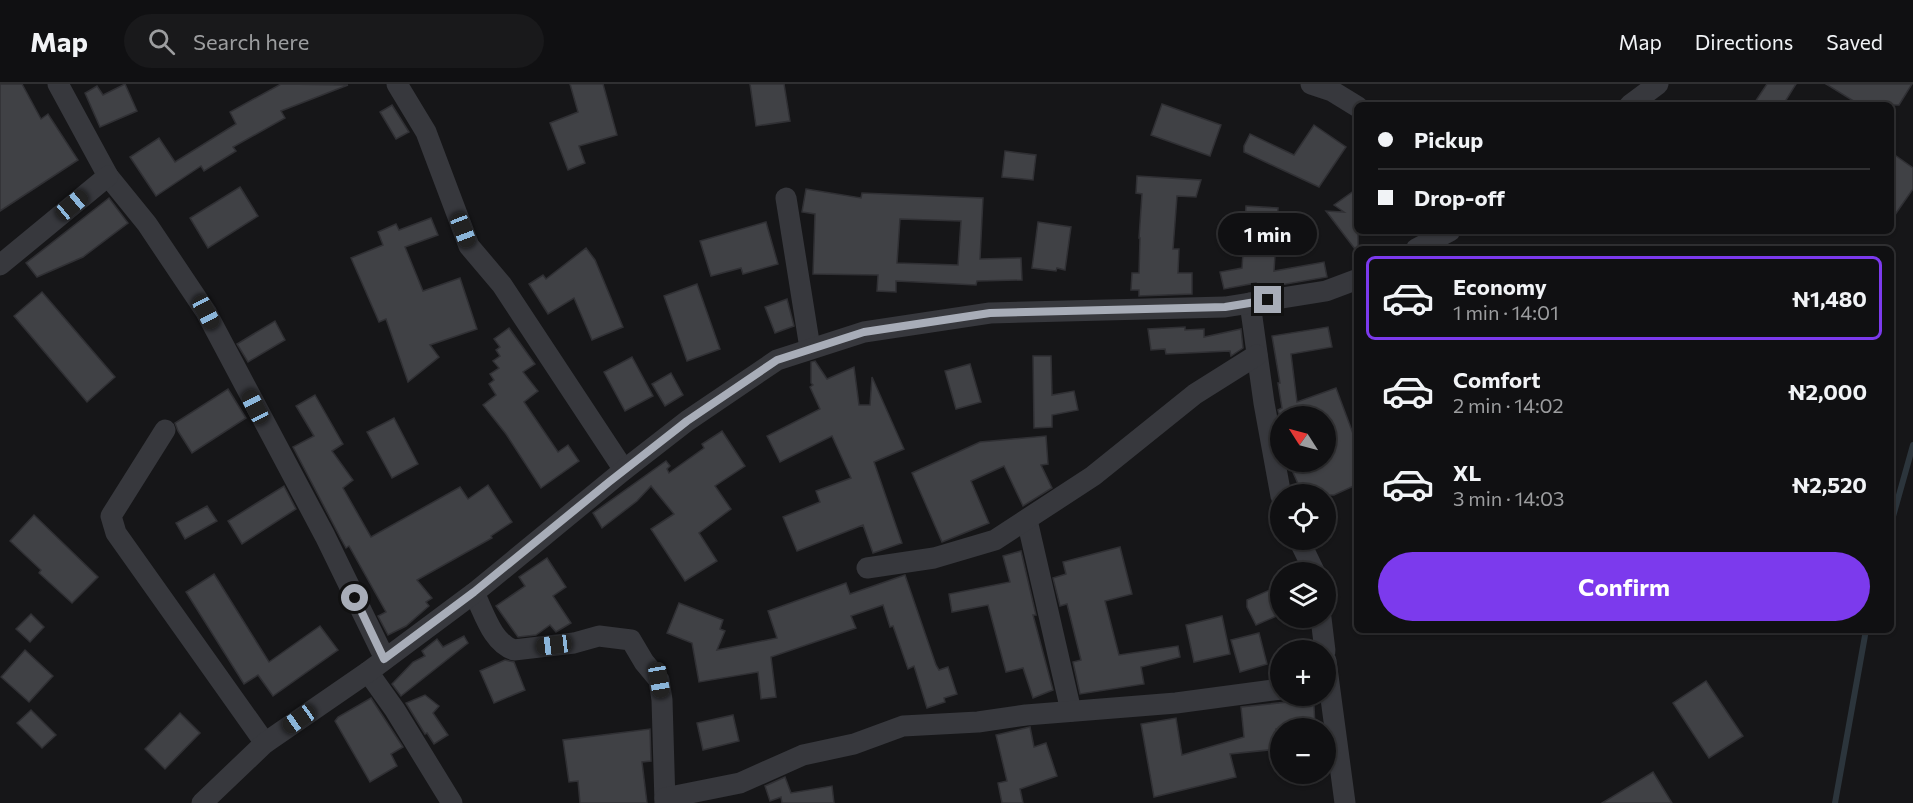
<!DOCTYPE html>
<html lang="en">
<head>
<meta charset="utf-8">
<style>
  body { margin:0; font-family:Commissioner,sans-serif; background:#19191b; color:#f1f3f6; height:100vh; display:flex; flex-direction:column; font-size:22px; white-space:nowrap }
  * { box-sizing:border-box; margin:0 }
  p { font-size:20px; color:#9c9d9f }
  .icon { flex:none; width:33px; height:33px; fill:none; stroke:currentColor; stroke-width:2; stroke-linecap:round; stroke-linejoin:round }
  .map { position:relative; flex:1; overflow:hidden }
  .drawer { position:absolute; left:1354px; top:162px; width:540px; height:387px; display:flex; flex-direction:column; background:#101012; border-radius:9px; box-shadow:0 2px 4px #0004,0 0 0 2px #303032 }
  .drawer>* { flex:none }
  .banner { position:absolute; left:1354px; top:18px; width:540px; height:132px; border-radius:9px; box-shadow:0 2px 4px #0004,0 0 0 2px #303032; display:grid; align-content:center; height:132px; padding:0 24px; background:#101012 }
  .needle { width:39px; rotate:306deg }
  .fabs { position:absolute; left:1270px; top:322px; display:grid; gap:12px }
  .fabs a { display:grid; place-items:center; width:66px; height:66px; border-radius:50%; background:#101012; box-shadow:0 2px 4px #0004,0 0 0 2px #303032; font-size:30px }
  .end { position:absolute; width:27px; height:27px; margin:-14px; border:8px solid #a8adb8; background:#111; box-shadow:0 0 0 3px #111 }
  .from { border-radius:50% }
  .bubble { position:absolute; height:42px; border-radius:21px; background:#101012; box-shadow:0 2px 4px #0004,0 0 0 2px #303032; font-size:20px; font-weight:700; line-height:42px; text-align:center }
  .car { position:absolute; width:18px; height:36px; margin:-18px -9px; border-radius:8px; box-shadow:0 0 4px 2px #0007; background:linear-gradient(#222 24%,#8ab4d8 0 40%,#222 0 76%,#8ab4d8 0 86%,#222 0) }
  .banner b { display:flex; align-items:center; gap:21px; height:57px; font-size:22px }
  .banner b+b { border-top:2px solid #303032 }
  .banner i { width:15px; height:15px; background:#f1f3f6 }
  ul { padding:10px 0 0; list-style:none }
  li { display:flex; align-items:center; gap:18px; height:84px; margin:0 12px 9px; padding:0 12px; border:3px solid transparent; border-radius:9px }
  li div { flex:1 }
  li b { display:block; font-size:22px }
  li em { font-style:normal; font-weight:700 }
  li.on { border-color:#7c3aed }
  li>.icon { width:54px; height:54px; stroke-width:1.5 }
  .cta { display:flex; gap:12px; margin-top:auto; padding:12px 24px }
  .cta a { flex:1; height:69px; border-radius:36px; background:#7c3aed; color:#fff; font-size:24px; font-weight:700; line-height:69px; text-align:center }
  header { display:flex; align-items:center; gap:36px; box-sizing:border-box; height:84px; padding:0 30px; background:#101012; border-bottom:2px solid #303032 }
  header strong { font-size:28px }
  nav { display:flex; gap:33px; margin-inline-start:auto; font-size:21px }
  .search { width:420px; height:54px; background:#19191b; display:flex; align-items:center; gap:15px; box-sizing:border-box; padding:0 21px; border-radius:33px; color:#9c9d9f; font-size:22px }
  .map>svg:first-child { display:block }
</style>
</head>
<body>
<header>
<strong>Map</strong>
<div class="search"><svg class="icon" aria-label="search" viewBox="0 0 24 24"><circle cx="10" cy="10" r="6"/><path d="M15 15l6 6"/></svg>Search here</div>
<nav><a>Map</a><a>Directions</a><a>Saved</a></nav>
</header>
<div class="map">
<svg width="1913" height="719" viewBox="0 0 1913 719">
  <rect width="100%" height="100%" fill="#161618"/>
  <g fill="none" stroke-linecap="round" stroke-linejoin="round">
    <g stroke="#2c353c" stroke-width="6">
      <polyline points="1892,436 1913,361"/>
      <polyline points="1835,719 1866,546"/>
    </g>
  </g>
  <g fill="#404145" stroke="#303034" stroke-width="1.5" fill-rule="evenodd">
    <polygon points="0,0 22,0 41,35 48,30 78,76 0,127"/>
    <polygon points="125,0 137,27 100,43 85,9 97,2 103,11"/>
    <polygon points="281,0 348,1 281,27 285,34 233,63 236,67 204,87 201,82 156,112 130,73 159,54 175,78 236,40 230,28"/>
    <polygon points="570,0 603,0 617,51 579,62 585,79 568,86 550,39 578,28"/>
    <polygon points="750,0 784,0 790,37 756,42"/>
    <polygon points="1767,0 1796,0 1783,21 1753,21"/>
    <polygon points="1826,0 1912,0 1899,21 1860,21"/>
    <polygon points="1162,20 1221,41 1210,72 1151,51"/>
    <polygon points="392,21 409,48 396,55 380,28"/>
    <polygon points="1314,41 1346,63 1319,103 1244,68 1244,62 1250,50 1294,71"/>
    <polygon points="1005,67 1036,71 1033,96 1002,93"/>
    <polygon points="1892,69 1913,84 1913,105 1892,135"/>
    <polygon points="1137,92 1201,96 1196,113 1177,112 1173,165 1179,165 1178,189 1192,189 1192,210 1139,212 1139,206 1131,206 1132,189 1139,189 1140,154 1139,154 1142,110 1136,109"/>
    <polygon points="240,103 258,132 208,164 190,134"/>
    <polygon points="1358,104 1358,169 1326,127 1344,128 1334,121"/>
    <path d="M806,105L861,114L862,109L983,114L980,175L1021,174L1022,196L977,197L976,201L896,197V208L877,207L878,191L813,190L815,130L802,128ZM900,135L961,137L958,181L897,179Z"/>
    <polygon points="109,114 128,139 83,173 37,193 26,179"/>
    <polygon points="1246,122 1278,124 1274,187 1324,178 1327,193 1257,205 1256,199 1224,205 1220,188 1242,184"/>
    <polygon points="431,134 438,151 405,163 423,207 460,194 477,245 430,261 439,273 408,298 386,235 379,238 351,174 383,161 378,148 396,140 399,146"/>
    <polygon points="766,138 778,180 743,190 741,184 711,192 700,157"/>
    <polygon points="1038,138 1071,143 1065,186 1057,184 1056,187 1032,184"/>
    <polygon points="586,164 595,176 623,243 592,256 574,214 548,230 529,200 543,191 546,195"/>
    <polygon points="697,200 720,265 687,277 664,212"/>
    <polygon points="42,208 115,293 87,318 14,232"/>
    <polygon points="787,215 794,242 775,249 765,223"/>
    <polygon points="275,237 285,256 248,278 237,260"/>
    <polygon points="1185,243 1185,246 1204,245 1204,253 1241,245 1243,264 1231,272 1230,267 1166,270 1165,265 1151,266 1148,245"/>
    <polygon points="1328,243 1332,263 1291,270 1297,318 1336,304 1358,363 1358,400 1334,411 1303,411 1292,386 1309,378 1326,378 1326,333 1280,333 1278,326 1282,324 1278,299 1280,299 1272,252"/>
    <polygon points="509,244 535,280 523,288 538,307 524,318 558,368 568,361 579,377 541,404 506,350 483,321 496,311 489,300 494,296 490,290 499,284 493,277 500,272 496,266 500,263 494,255"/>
    <polygon points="1033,272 1051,272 1052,311 1074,307 1078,326 1052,331 1052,343 1034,344"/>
    <polygon points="632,273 653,312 625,327 604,288"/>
    <polygon points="815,277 827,295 854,283 859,321 870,321 872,293 904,365 874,378 902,459 873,469 863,441 797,467 783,433 820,418 816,407 851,394 832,352 780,378 767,352 820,325 810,303 813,301 811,299 811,278"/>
    <polygon points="970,280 981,318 956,325 945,287"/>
    <polygon points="671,289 683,311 665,322 652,300"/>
    <polygon points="228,305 246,334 192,369 178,347 175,339"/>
    <polygon points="315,311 343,360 332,367 353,396 343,404 371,453 460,403 468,415 488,401 512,438 491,452 492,454 417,496 432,514 426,518 429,522 406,542 388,551 378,532 386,528 349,462 346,464 341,455 293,363 314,352 296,322"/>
    <polygon points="394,334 418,380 392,394 367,348"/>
    <polygon points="722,347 745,382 715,402 731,425 699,449 717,477 685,497 651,445 674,430 651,402 637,417 602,444 593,429 666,377 670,382 667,385 669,389 704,364 702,360"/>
    <polygon points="1046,352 1048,380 1041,381 1052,404 1023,422 1004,382 971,397 989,439 942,458 912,389 980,358"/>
    <polygon points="284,402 296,425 242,460 228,437"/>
    <polygon points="207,422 217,437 185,455 176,439"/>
    <polygon points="34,431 98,493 72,519 39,489 41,486 10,457"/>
    <polygon points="1120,463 1132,510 1105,517 1119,571 1178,562 1180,573 1141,583 1144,600 1080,610 1073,578 1081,576 1067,520 1060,522 1053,494 1066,490 1063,478"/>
    <polygon points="1021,467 1036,531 1033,531 1053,606 1033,614 1023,584 1006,588 988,521 952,528 949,510 1010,498 1003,472"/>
    <polygon points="547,474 566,503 553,512 571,539 556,548 550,541 536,551 518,553 496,522 525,502 519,493"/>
    <polygon points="214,490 269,578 320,542 338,566 273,612 258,591 244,600 186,508"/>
    <polygon points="905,491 936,581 939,586 948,583 957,610 944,614 945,618 927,624 914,582 908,585 893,542 890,543 883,521 851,532 856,544 771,573 776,613 761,615 758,588 699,598 692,559 667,549 679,519 723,536 720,545 725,547 717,566 777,554 768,527 846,499 850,510"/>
    <polygon points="1281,501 1281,530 1256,541 1247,523 1247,516"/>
    <polygon points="31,530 44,543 30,558 16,545"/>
    <polygon points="1222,532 1230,570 1194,578 1186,541"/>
    <polygon points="1259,549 1267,580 1240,588 1231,556"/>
    <polygon points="464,552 468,559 401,612 392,600 413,578 425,572 422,567 437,555 443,563"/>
    <polygon points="25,566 53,592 29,618 1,593"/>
    <polygon points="505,576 514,578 525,606 494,619 480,587"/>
    <polygon points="1706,597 1743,652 1709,674 1673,619"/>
    <polygon points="425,611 439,622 433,629 448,651 434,660 427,649 425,650 406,619"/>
    <polygon points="371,614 403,663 391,670 397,682 370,698 335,637 338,633"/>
    <polygon points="1306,616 1307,622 1314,621 1315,645 1276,645 1278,665 1230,670 1236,693 1154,713 1141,640 1176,634 1182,671 1244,653 1241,623"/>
    <polygon points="31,626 56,651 42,664 17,639"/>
    <polygon points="180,629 200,649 165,685 145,665"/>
    <polygon points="733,631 739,657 703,666 697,639"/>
    <polygon points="1030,643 1034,663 1046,659 1057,692 1020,705 1023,719 1002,719 998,699 1007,697 996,651"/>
    <polygon points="650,645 651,677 642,678 647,719 580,719 578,697 569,698 563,656"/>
    <polygon points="1653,688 1672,719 1602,719"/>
    <polygon points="785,693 791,709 832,702 834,719 782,719 781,713 770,717 765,702"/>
  </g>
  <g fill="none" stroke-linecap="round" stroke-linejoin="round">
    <g stroke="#37383d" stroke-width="21">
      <polyline points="58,0 108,92 147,140 206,228 325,452 385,575"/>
      <polyline points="397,0 426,48 469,162 502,201 624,386"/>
      <polyline points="1311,0 1332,7 1358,23"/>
      <polyline points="1630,21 1658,0"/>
      <polyline points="786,114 810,264"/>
      <polyline points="1416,165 1450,147"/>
      <polyline points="0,181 108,92"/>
      <polyline points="1250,219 1264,319 1281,412"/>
      <polyline points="165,346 111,432 116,449 265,659"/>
      <polyline points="1027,436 1071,627"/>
      <polyline points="1299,456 1315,489"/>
      <polyline points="867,484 934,474 995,456 1093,392 1195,310 1257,271"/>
      <path d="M474,509C484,528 492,559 514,566L574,559L599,552L631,556L644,578L659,596L662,616L665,719"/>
      <polyline points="1321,534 1325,567"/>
      <polyline points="1326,577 1345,719"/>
      <polyline points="368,588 395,626 452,719"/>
      <polyline points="665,714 740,699 803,671 854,660 903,642 978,638 1026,631 1176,619 1281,605"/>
      <polyline points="202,719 265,659 368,588 474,509 624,386 687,337 777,276 864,248 990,229 1225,223 1326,207 1358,195"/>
    </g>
  </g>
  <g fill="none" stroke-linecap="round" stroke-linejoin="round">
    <polyline stroke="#a8adb8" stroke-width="8" points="355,514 384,575 474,508 609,398 687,337 777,276 864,248 990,229 1225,223 1268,216"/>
  </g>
</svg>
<div class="fabs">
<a><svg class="needle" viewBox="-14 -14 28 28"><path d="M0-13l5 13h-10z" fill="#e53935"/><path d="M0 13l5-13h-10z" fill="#9c9d9f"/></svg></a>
<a><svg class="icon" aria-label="locate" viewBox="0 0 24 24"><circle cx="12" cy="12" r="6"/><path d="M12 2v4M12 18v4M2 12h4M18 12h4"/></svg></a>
<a><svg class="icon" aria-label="layers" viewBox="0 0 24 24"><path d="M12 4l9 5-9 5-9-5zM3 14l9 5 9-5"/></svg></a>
<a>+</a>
<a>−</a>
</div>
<i class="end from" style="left:355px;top:514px"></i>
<i class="end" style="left:1268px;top:216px"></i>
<div class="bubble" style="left:1218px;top:129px;width:99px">1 min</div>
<i class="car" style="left:72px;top:121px;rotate:50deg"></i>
<i class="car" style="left:463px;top:146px;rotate:159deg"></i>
<i class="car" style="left:206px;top:228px;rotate:152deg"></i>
<i class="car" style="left:255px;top:323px;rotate:333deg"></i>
<i class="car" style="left:554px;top:561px;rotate:263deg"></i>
<i class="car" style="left:659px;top:596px;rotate:170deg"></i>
<i class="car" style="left:299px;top:635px;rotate:235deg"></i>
<div class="banner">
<b><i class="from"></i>Pickup</b>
<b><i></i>Drop-off</b>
</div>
<section class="drawer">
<ul>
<li class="on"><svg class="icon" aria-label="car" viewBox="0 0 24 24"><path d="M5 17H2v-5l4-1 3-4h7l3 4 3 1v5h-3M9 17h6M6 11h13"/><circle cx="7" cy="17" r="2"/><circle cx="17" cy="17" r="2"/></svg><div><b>Economy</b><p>1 min · 14:01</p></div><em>₦1,480</em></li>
<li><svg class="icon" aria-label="car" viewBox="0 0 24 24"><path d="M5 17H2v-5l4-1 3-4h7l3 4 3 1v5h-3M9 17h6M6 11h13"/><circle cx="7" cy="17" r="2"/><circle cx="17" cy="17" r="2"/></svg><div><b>Comfort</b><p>2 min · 14:02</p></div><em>₦2,000</em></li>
<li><svg class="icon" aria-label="car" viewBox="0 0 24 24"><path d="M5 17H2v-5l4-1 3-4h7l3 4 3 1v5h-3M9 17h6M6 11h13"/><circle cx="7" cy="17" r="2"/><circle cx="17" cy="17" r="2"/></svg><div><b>XL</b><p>3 min · 14:03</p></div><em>₦2,520</em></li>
</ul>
<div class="cta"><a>Confirm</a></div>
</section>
</div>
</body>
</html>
